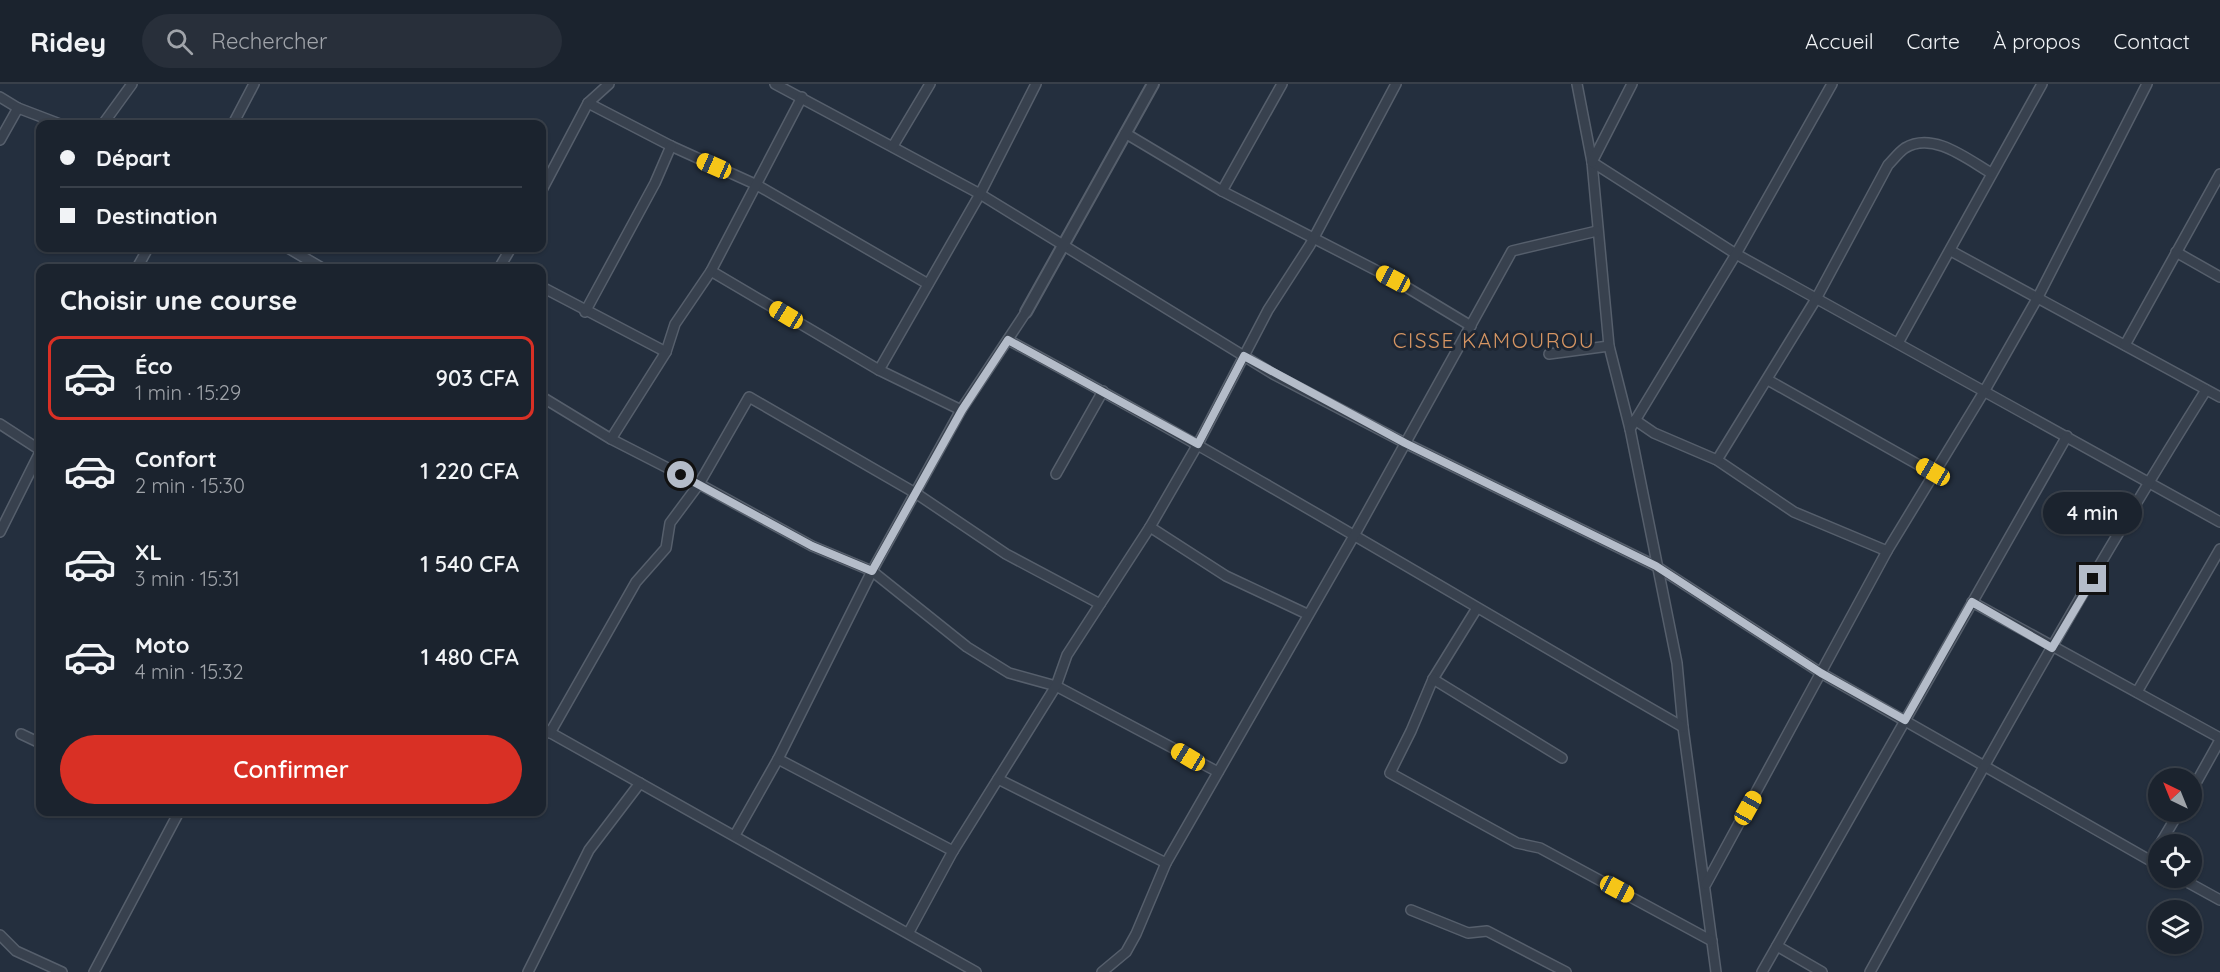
<!DOCTYPE html>
<html lang="fr">
<head>
<meta charset="utf-8">
<style>
  body { margin:0; font-family:Quicksand,sans-serif; background:#282f3a; color:#f1f3f6; height:100vh; display:flex; flex-direction:column; font-size:22px; white-space:nowrap }
  * { box-sizing:border-box; margin:0 }
  p { font-size:20px; color:#a0a4aa }
  .icon { flex:none; width:33px; height:33px; fill:none; stroke:currentColor; stroke-width:2; stroke-linecap:round; stroke-linejoin:round }
  .map { position:relative; flex:1; overflow:hidden }
  .panel { position:absolute; left:36px; top:180px; width:510px; height:552px; display:flex; flex-direction:column; background:#1b232e; border-radius:12px; box-shadow:0 2px 4px #0004,0 0 0 2px #39404a }
  .panel>* { flex:none }
  .guide { position:absolute; left:36px; top:36px; width:510px; height:132px; border-radius:12px; box-shadow:0 2px 4px #0004,0 0 0 2px #39404a; display:grid; align-content:center; height:132px; padding:0 24px; background:#1b232e }
  .needle { width:39px; rotate:317deg }
  .buttons { position:absolute; left:2148px; top:684px; display:grid; gap:12px }
  .buttons a { display:grid; place-items:center; width:54px; height:54px; border-radius:50%; background:#1b232e; box-shadow:0 2px 4px #0004,0 0 0 2px #39404a; font-size:30px }
  .end { position:absolute; width:27px; height:27px; margin:-14px; border:8px solid #b4bcc9; background:#111; box-shadow:0 0 0 3px #111 }
  .from { border-radius:50% }
  .bubble { position:absolute; height:42px; border-radius:21px; background:#1b232e; box-shadow:0 2px 4px #0004,0 0 0 2px #39404a; font-size:20px; font-weight:600; line-height:42px; text-align:center }
  .car { position:absolute; width:18px; height:36px; margin:-18px -9px; border-radius:8px; box-shadow:0 0 4px 2px #0007; background:linear-gradient(#f5c518 24%,#345 0 40%,#f5c518 0 76%,#345 0 86%,#f5c518 0) }
  .guide b { display:flex; align-items:center; gap:21px; height:57px; font-size:22px }
  .guide b+b { border-top:2px solid #39404a }
  .guide i { width:15px; height:15px; background:#f1f3f6 }
  ul { padding:0; list-style:none }
  li { display:flex; align-items:center; gap:18px; height:84px; margin:0 12px 9px; padding:0 12px; border:3px solid transparent; border-radius:12px }
  li div { flex:1 }
  li b { display:block; font-size:22px }
  li em { font-style:normal; font-weight:600 }
  li.active { border-color:#d93025 }
  li>.icon { width:54px; height:54px; stroke-width:1.5 }
  h2 { padding:0 24px; font-size:27px; line-height:72px }
  .action { display:flex; gap:12px; margin-top:auto; padding:12px 24px }
  .action a { flex:1; height:69px; border-radius:36px; background:#d93025; color:#fff; font-size:24px; font-weight:600; line-height:69px; text-align:center }
  header { display:flex; align-items:center; gap:36px; box-sizing:border-box; height:84px; padding:0 30px; background:#1b232e; border-bottom:2px solid #39404a }
  header strong { font-size:28px }
  nav { display:flex; gap:33px; margin-inline-start:auto; font-size:21px }
  .search { width:420px; height:54px; background:#282f3a; display:flex; align-items:center; gap:15px; box-sizing:border-box; padding:0 21px; border-radius:33px; color:#a0a4aa; font-size:22px }
  .map>svg:first-child { display:block }
</style>
</head>
<body>
<header>
<strong>Ridey</strong>
<div class="search"><svg class="icon" aria-label="search" viewBox="0 0 24 24"><circle cx="10" cy="10" r="6"/><path d="M15 15l6 6"/></svg>Rechercher</div>
<nav><a>Accueil</a><a>Carte</a><a>À propos</a><a>Contact</a></nav>
</header>
<div class="map">
<svg width="2220" height="888" viewBox="0 0 2220 888">
  <rect width="100%" height="100%" fill="#242f3e"/>
  <g fill="none" stroke-linecap="round" stroke-linejoin="round">
    <defs>
      <g id="minor">
        <polyline points="775,0 980,110 1273,290 1405,359 1656,482 1821,589 2158,781"/>
        <polyline points="1577,0 1592,78 1609,262 1630,345 1677,579 1683,643 1716,888"/>
        <polyline points="0,13 18,24 60,40"/>
        <polyline points="588,19 671,62 757,101 928,200"/>
        <polyline points="103,40 132,0"/>
        <polyline points="233,40 254,0"/>
        <polyline points="1125,49 1222,107 1393,195 1471,242"/>
        <polyline points="0,56 18,24"/>
        <polyline points="893,62 930,0"/>
        <polyline points="1592,78 1736,170 2220,438"/>
        <polyline points="1592,78 1632,0"/>
        <polyline points="542,106 588,19 609,0"/>
        <polyline points="1222,107 1282,0"/>
        <polyline points="288,164 322,184"/>
        <polyline points="1951,167 2220,313"/>
        <polyline points="2176,168 2220,193"/>
        <polyline points="137,184 148,164"/>
        <polyline points="499,184 511,164"/>
        <polyline points="711,187 879,286 961,326"/>
        <polyline points="542,203 666,268"/>
        <polyline points="585,228 655,99 671,62"/>
        <path d="M1008,256C1237,379 1458,514 1683,643"/>
        <polyline points="1898,259 2042,0"/>
        <polyline points="2125,261 2220,90"/>
        <polyline points="1549,270 1609,262"/>
        <polyline points="879,286 980,110 1036,0"/>
        <polyline points="1768,296 1933,389"/>
        <polyline points="542,313 611,355 699,400 812,462 872,487 967,563 1009,589 1056,602 1218,688"/>
        <polyline points="1635,336 1654,349 1717,376 1794,428 1887,467"/>
        <polyline points="0,340 40,366"/>
        <polyline points="1630,345 1736,170 1832,0"/>
        <polyline points="611,355 666,268 675,240 711,187 802,13"/>
        <path d="M1717,376L1816,215L1888,81C1893,76 1899,68 1905,64C1933,47 1967,75 1991,89"/>
        <polyline points="1056,390 1103,307"/>
        <polyline points="0,448 40,368"/>
        <polyline points="1972,518 2220,654"/>
        <polyline points="1477,524 1433,595 1411,647 1390,689 1517,759 1540,764 1712,857"/>
        <polyline points="1307,530 1226,492 1150,443 1198,360 1268,226 1310,161 1396,0"/>
        <polyline points="1433,595 1562,674"/>
        <polyline points="2137,608 2220,465"/>
        <polyline points="542,644 976,888"/>
        <polyline points="550,649 636,498 666,464 670,439 699,400 749,313 917,410 1006,470 1100,520"/>
        <polyline points="21,650 40,659"/>
        <polyline points="998,695 1166,779"/>
        <polyline points="2192,706 2220,656"/>
        <polyline points="735,751 778,675"/>
        <polyline points="2160,760 2179,728"/>
        <polyline points="953,767 1056,602 1067,571 1150,443"/>
        <polyline points="2180,794 2220,816"/>
        <polyline points="1706,800 1887,467 1985,306 2038,213 2147,0"/>
        <polyline points="1411,826 1468,849 1487,847 1566,888"/>
        <polyline points="909,848 953,767 778,675 872,487 961,326 1026,228"/>
        <polyline points="0,851 16,867 62,888"/>
        <polyline points="1777,862 1822,888"/>
        <polyline points="94,888 179,728"/>
        <polyline points="528,888 589,766 640,699"/>
        <polyline points="1102,888 1126,868 1136,850 1166,779 1355,450 1512,167 1597,147"/>
        <polyline points="1762,888 2067,352"/>
        <path d="M1870,888C1978,692 2087,495 2206,306"/>
      </g>
      <polyline id="tertiary" points="1026,228 1153,0"/>
    </defs>
    <use href="#minor" stroke="#565f6c" stroke-width="12"/>
    <use href="#tertiary" stroke="#565f6c" stroke-width="14"/>
    <use href="#minor" stroke="#38414e" stroke-width="9"/>
    <use href="#tertiary" stroke="#38414e" stroke-width="10"/>
  </g>
  <g fill="none" stroke-linecap="round" stroke-linejoin="round">
    <polyline stroke="#b4bcc9" stroke-width="8" points="681,391 812,462 872,487 962,326 1008,256 1198,360 1244,272 1405,359 1656,482 1821,589 1905,636 1972,518 2052,564 2093,495"/>
  </g>
  <g text-anchor="middle" stroke-width="6" stroke-linejoin="round" paint-order="stroke">
    <g font-size="21" letter-spacing="1.5" fill="#d59563" stroke="#1d2633">
      <text x="1494" y="264">CISSE KAMOUROU</text>
    </g>
  </g>
</svg>
<div class="buttons">
<a><svg class="needle" viewBox="-14 -14 28 28"><path d="M0-13l5 13h-10z" fill="#e53935"/><path d="M0 13l5-13h-10z" fill="#a0a4aa"/></svg></a>
<a><svg class="icon" aria-label="locate" viewBox="0 0 24 24"><circle cx="12" cy="12" r="6"/><path d="M12 2v4M12 18v4M2 12h4M18 12h4"/></svg></a>
<a><svg class="icon" aria-label="layers" viewBox="0 0 24 24"><path d="M12 4l9 5-9 5-9-5zM3 14l9 5 9-5"/></svg></a>
</div>
<i class="end from" style="left:681px;top:391px"></i>
<i class="end" style="left:2093px;top:495px"></i>
<div class="bubble" style="left:2043px;top:408px;width:99px">4 min</div>
<i class="car" style="left:714px;top:82px;rotate:294deg"></i>
<i class="car" style="left:1393px;top:195px;rotate:298deg"></i>
<i class="car" style="left:786px;top:231px;rotate:301deg"></i>
<i class="car" style="left:1933px;top:388px;rotate:300deg"></i>
<i class="car" style="left:1188px;top:673px;rotate:301deg"></i>
<i class="car" style="left:1748px;top:724px;rotate:29deg"></i>
<i class="car" style="left:1617px;top:805px;rotate:118deg"></i>
<div class="guide">
<b><i class="from"></i>Départ</b>
<b><i></i>Destination</b>
</div>
<section class="panel">
<h2>Choisir une course</h2>
<ul>
<li class="active"><svg class="icon" aria-label="car" viewBox="0 0 24 24"><path d="M5 17H2v-5l4-1 3-4h7l3 4 3 1v5h-3M9 17h6M6 11h13"/><circle cx="7" cy="17" r="2"/><circle cx="17" cy="17" r="2"/></svg><div><b>Éco</b><p>1 min · 15:29</p></div><em>903 CFA</em></li>
<li><svg class="icon" aria-label="car" viewBox="0 0 24 24"><path d="M5 17H2v-5l4-1 3-4h7l3 4 3 1v5h-3M9 17h6M6 11h13"/><circle cx="7" cy="17" r="2"/><circle cx="17" cy="17" r="2"/></svg><div><b>Confort</b><p>2 min · 15:30</p></div><em>1 220 CFA</em></li>
<li><svg class="icon" aria-label="car" viewBox="0 0 24 24"><path d="M5 17H2v-5l4-1 3-4h7l3 4 3 1v5h-3M9 17h6M6 11h13"/><circle cx="7" cy="17" r="2"/><circle cx="17" cy="17" r="2"/></svg><div><b>XL</b><p>3 min · 15:31</p></div><em>1 540 CFA</em></li>
<li><svg class="icon" aria-label="car" viewBox="0 0 24 24"><path d="M5 17H2v-5l4-1 3-4h7l3 4 3 1v5h-3M9 17h6M6 11h13"/><circle cx="7" cy="17" r="2"/><circle cx="17" cy="17" r="2"/></svg><div><b>Moto</b><p>4 min · 15:32</p></div><em>1 480 CFA</em></li>
</ul>
<div class="action"><a>Confirmer</a></div>
</section>
</div>
</body>
</html>
